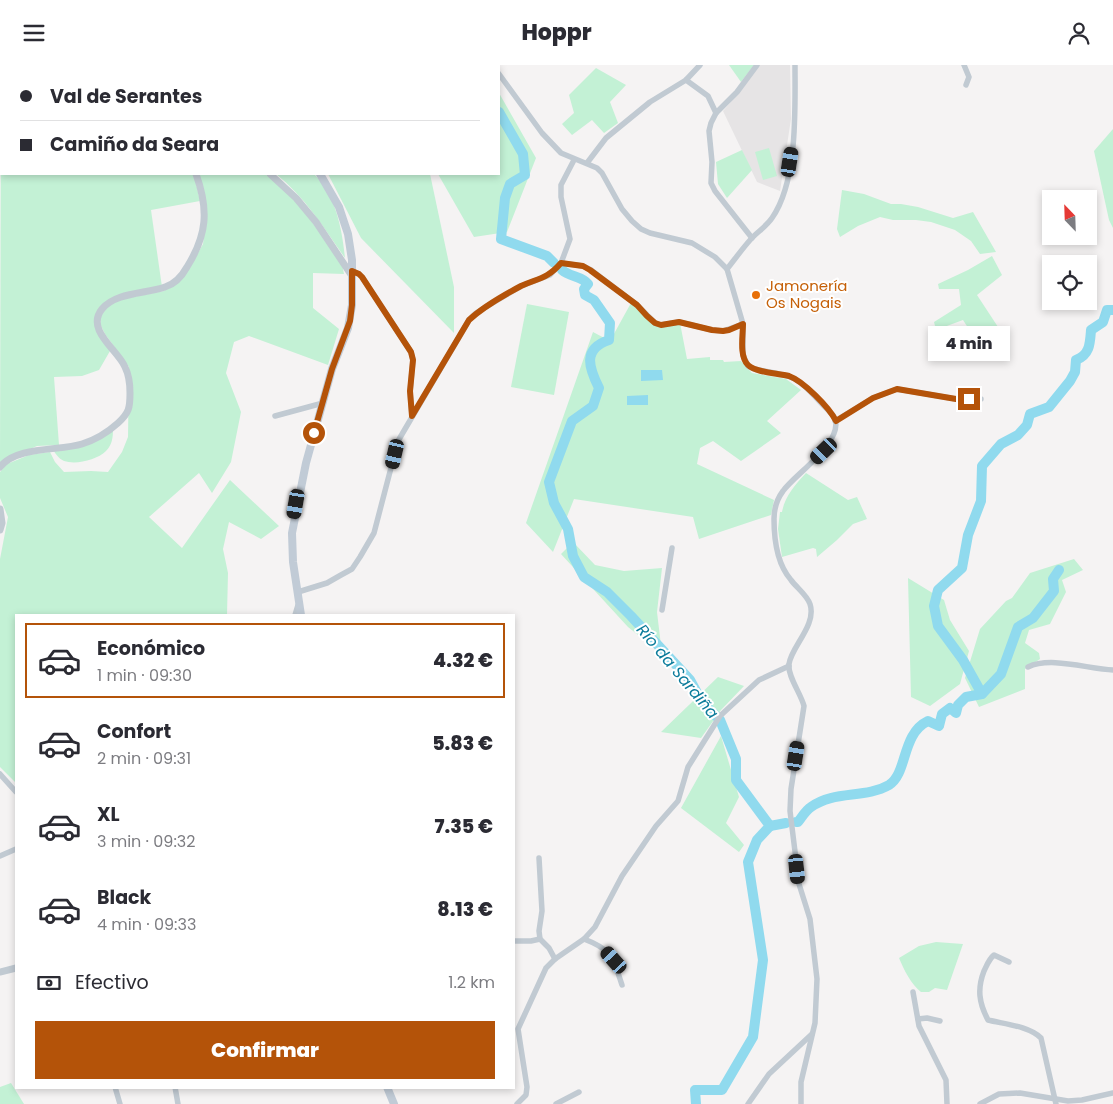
<!DOCTYPE html>
<html lang="es">
<head>
<meta charset="utf-8">
<style>
  body { margin:0; font-family:Poppins,sans-serif; background:#f7f7f7; color:#2b2b33; height:100vh; display:flex; flex-direction:column; font-size:19px; white-space:nowrap }
  * { box-sizing:border-box; margin:0 }
  p { font-size:16px; color:#7c7c81 }
  .icon { flex:none; width:28px; height:28px; fill:none; stroke:currentColor; stroke-width:2; stroke-linecap:round; stroke-linejoin:round }
  .map { position:relative; flex:1; overflow:hidden }
  .side { position:absolute; left:15px; top:549px; width:500px; height:475px; display:flex; flex-direction:column; background:#fff; border-radius:0px; box-shadow:0 2px 8px #0003 }
  .side>* { flex:none }
  .banner { position:absolute; left:0px; top:0px; width:500px; height:110px; box-shadow:0 2px 8px #0003; display:grid; align-content:center; height:110px; padding:0 20px; background:#fff }
  .needle { width:32px; rotate:337deg }
  .controls { position:absolute; left:1042px; top:125px; display:grid; gap:10px }
  .controls a { display:grid; place-items:center; width:55px; height:55px; border-radius:0px; background:#fff; box-shadow:0 2px 8px #0003; font-size:25px }
  .end { position:absolute; width:22px; height:22px; margin:-11px; border:6px solid #b45309; background:#fff; box-shadow:0 0 0 2px #fff }
  .from { border-radius:50% }
  .bubble { position:absolute; height:35px; border-radius:0px; background:#fff; box-shadow:0 2px 8px #0003; font-size:16px; font-weight:800; line-height:35px; text-align:center }
  .car { position:absolute; width:15px; height:30px; margin:-15px -8px; border-radius:6px; box-shadow:0 0 4px 1px #0007; background:linear-gradient(#222 24%,#8ab4d8 0 40%,#222 0 76%,#8ab4d8 0 86%,#222 0) }
  .banner b { display:flex; align-items:center; gap:18px; height:48px; font-size:19px }
  .banner b+b { border-top:1px solid #e1e1e2 }
  .banner i { width:12px; height:12px; background:#2b2b33 }
  ul { padding:9px 0 0; list-style:none }
  li { display:flex; align-items:center; gap:15px; height:75px; margin:0 10px 8px; padding:0 10px; border:2px solid transparent; border-radius:0px }
  li div { flex:1 }
  li b { display:block; font-size:19px }
  li em { font-style:normal; font-weight:800 }
  li.selected { border-color:#b45309 }
  li>.icon { width:45px; height:45px; stroke-width:1.5 }
  .pay { display:flex; align-items:center; gap:12px; height:55px; padding:0 20px; font-size:19px }
  .pay p { margin-inline-start:auto }
  .cta { display:flex; gap:10px; margin-top:auto; padding:10px 20px }
  .cta a { flex:1; height:58px; border-radius:0px; background:#b45309; color:#fff; font-size:20px; font-weight:800; line-height:58px; text-align:center }
  header { display:flex; justify-content:space-between; align-items:center; height:65px; padding:0 20px; background:#fff; font-size:22px; font-weight:800 }
  .map>svg:first-child { display:block }
</style>
</head>
<body>
<header><svg class="icon" aria-label="menu" viewBox="0 0 24 24"><path d="M4 6h16M4 12h16M4 18h16"/></svg>Hoppr<svg class="icon" aria-label="person" viewBox="0 0 24 24"><circle cx="12" cy="8" r="4"/><path d="M4 21q1-7 8-7t8 7"/></svg></header>
<div class="map">
<svg width="1113" height="1039" viewBox="0 0 1113 1039">
  <rect width="100%" height="100%" fill="#f5f3f3"/>
  <polygon fill="#e6e4e5" points="759,0 790,0 791,54 780,126 757,117 723,46 743,23"/>
  <g fill="#c3f1d5">
    <polygon points="5,0 178,0 180,1 5,1"/>
    <polygon points="286,0 482,0 483,1 285,1"/>
    <polygon points="729,0 754,0 741,17"/>
    <polygon points="596,3 626,20 610,37 618,58 604,68 592,55 572,70 562,59 574,48 569,30"/>
    <polygon points="1,9 1,109 194,109 200,136 151,145 162,222 107,237 96,251 110,286 99,305 82,311 54,312 59,380 37,381 0,397"/>
    <polygon points="499,28 536,93 507,167 474,172 438,109 499,109"/>
    <polygon points="1113,64 1113,163 1109,155 1094,86"/>
    <polygon points="769,83 777,111 763,115 755,87"/>
    <polygon points="742,85 752,105 727,133 718,119 716,97"/>
    <polygon points="198,109 265,109 287,126 305,147 342,199 344,209 313,208 313,243 339,264 328,300 249,271 234,277 226,308 241,347 231,397 212,428 199,408 149,452 182,483 230,415 279,461 261,474 229,457 223,484 228,508 227,550 16,550 16,718 0,702 0,494 8,452 0,433 0,407 7,399 29,390 50,387 55,397 64,407 91,406 108,407 122,387 128,372 129,302 105,269 101,261 100,253 103,246 111,239 122,234 164,226 194,195 203,179 205,163"/>
    <path d="M276,109H314C336,130 342,164 345,193C324,163 305,132 276,109Z"/>
    <polygon points="328,109 430,109 454,222 454,268 361,173"/>
    <polygon points="842,125 864,129 891,139 901,139 918,142 953,153 973,147 996,187 980,189 971,176 955,165 931,157 916,155 893,155 880,152 858,161 840,172 837,164"/>
    <polygon points="992,191 1002,210 977,230 998,262 974,272 963,255 936,265 934,257 961,240 959,224 939,224 938,219 968,205"/>
    <polygon points="631,238 651,258 680,258 687,294 710,292 710,295 723,295 724,297 741,296 752,308 786,314 801,325 767,356 781,368 741,396 713,376 700,383 697,399 774,435 771,450 699,474 693,452 574,434 553,487 526,458 593,267 610,276"/>
    <polygon points="527,239 569,247 554,330 511,322"/>
    <path d="M113,364C113,373 112,380 106,386C97,395 76,400 64,396C59,394 56,389 53,385L71,383Z"/>
    <path d="M806,408L848,435L857,432L867,454L853,459L837,475L817,492L816,484L813,483L782,492L778,464L780,447H782C785,431 795,420 806,408Z"/>
    <polygon points="573,477 595,500 624,506 662,503 657,547 662,589 628,562 561,489"/>
    <polygon points="1074,494 1083,505 1062,515 1066,527 1050,559 1029,565 1025,578 1039,588 1040,594 1025,604 1025,624 979,642 965,613 980,564 1006,536 1012,533 1030,508"/>
    <polygon points="908,513 944,535 950,555 969,586 960,619 930,641 911,632"/>
    <polygon points="718,612 744,621 721,645 701,673 661,667"/>
    <polygon points="721,671 739,732 726,758 744,780 739,787 681,743"/>
    <path d="M936,877L963,879L947,925L935,923L929,927H921C911,919 904,905 899,893L919,881Z"/>
    <polygon points="11,1018 24,1039 0,1039 0,1022"/>
  </g>
  <g fill="#90daee">
    <polygon points="641,305 662,305 663,315 641,316"/>
    <polygon points="648,330 648,340 627,340 627,331"/>
  </g>
  <g fill="none" stroke-linecap="round" stroke-linejoin="round">
    <g stroke="#90daee" stroke-width="10">
      <polyline points="471,0 472,1"/>
      <polyline points="499,47 523,89 525,110 510,119 505,133 501,174 547,191 554,198"/>
      <path d="M562,205C570,212 582,211 588,219L584,224L585,230L594,235L610,258L609,275C582,284 589,303 599,323L593,341L572,356L549,417L554,438L568,464L573,491L584,512L607,527L631,551L690,615L702,637L720,655L736,694V715L770,761L757,775L748,797L763,895L753,972L722,1025H695L696,1039"/>
      <path d="M982,629L963,595L938,561L934,541L938,525L962,503L968,470L981,436L982,401L1001,379L1018,370L1027,360L1030,349L1049,342L1070,316L1075,307L1076,295C1090,290 1090,278 1091,265L1103,257L1107,245H1113"/>
      <path d="M796,757H798C802,752 806,745 811,742C834,725 865,734 889,720C908,708 901,669 928,656L939,661L942,649L950,643L956,648L958,640L966,632L982,629L1001,609L1018,562L1033,553L1054,526L1053,514L1059,505"/>
      <polyline points="770,761 786,758"/>
    </g>
    <g stroke="#c1cad2" stroke-width="5.5">
      <polyline points="493,0 494,1"/>
      <path d="M795,0C795,44 798,116 772,153C766,162 757,167 751,174C742,184 735,194 727,204L743,259V290L748,301L754,304C767,307 783,308 795,314C806,320 814,331 823,340C827,344 833,349 835,354C843,378 795,409 783,426C777,434 774,444 774,454C774,476 777,499 791,515C797,523 807,530 810,539C817,560 791,582 789,599C787,610 801,629 804,641L791,724L790,746L799,819L810,854L817,914L815,958L801,1017V1039"/>
      <polyline points="964,0 969,12 966,20"/>
      <polyline points="499,9 542,68 561,88 597,103 602,108 622,144 632,156 641,164 650,168 692,178 715,192 727,204"/>
      <polyline points="686,15 708,31 716,48"/>
      <polyline points="587,98 606,73 650,37 686,15 700,0"/>
      <polyline points="752,173 715,126 711,118 712,97 709,66 711,58 716,48 737,27 757,0"/>
      <polyline points="561,198 583,201 591,205 637,240 655,258 661,260 679,257 712,265 723,266 743,259"/>
      <polyline points="352,206 359,209 362,212 411,287 413,295 410,327 412,351"/>
      <polyline points="275,351 323,338"/>
      <polyline points="835,356 873,333 897,324 956,334 981,334"/>
      <polyline points="298,527 327,518 341,510 352,504 360,492 374,468 398,376 469,255 476,248 521,221 550,210 561,198 570,174 561,132 561,120 574,95"/>
      <polyline points="662,545 672,483"/>
      <polyline points="295,550 298,540"/>
      <path d="M1028,602C1051,591 1088,604 1113,605"/>
      <polyline points="0,709 16,727"/>
      <polyline points="0,791 16,784"/>
      <polyline points="539,793 542,846 539,866 540,874 549,883 555,894"/>
      <path d="M584,874C613,885 613,893 622,920"/>
      <polyline points="514,876 531,876 540,874"/>
      <path d="M1009,897L994,890C989,894 987,900 984,906C977,924 979,938 988,955C1004,959 1029,961 1041,973L1056,1039"/>
      <polyline points="913,927 919,961 946,1015 947,1039"/>
      <polyline points="918,954 927,953 940,956"/>
      <polyline points="115,1022 120,1039"/>
      <polyline points="175,1022 178,1039"/>
      <polyline points="517,1039 526,1030 527,1022 518,964 546,903 555,894 584,874 595,862 622,811 656,761 678,736 688,702 720,651 759,615 789,601"/>
      <polyline points="556,1039 579,1027"/>
      <polyline points="748,1039 769,1009 812,969"/>
      <polyline points="980,1039 999,1029 1020,1028 1068,1036 1082,1035 1113,1028"/>
    </g>
    <g stroke="#c1cad2" stroke-width="7">
      <polyline points="241,0 242,1"/>
      <polyline points="270,109 296,133 316,157 352,211"/>
      <path d="M0,402C17,381 59,386 82,379C95,375 108,367 118,358C129,348 130,343 130,328C130,320 129,310 125,302C118,285 85,265 102,244C116,227 146,229 165,222C175,219 182,211 187,202C207,170 209,145 196,109"/>
      <polyline points="0,444 2,458 0,465"/>
      <polyline points="0,907 16,903"/>
    </g>
    <g stroke="#c1cbd6" stroke-width="8">
      <polyline points="191,0 192,1"/>
      <polyline points="301,550 293,497 292,468 306,398 332,304 348,263 352,240 352,195 348,169 339,142 320,109"/>
      <polyline points="387,1022 394,1039"/>
    </g>
  </g>
  <g fill="none" stroke-linecap="round" stroke-linejoin="round">
    <path stroke="#b45309" stroke-width="6" d="M314,368L332,304L350,256L352,240V206L359,209L362,212L411,287L413,295L410,326L412,351L469,255C483,242 504,230 521,221C539,213 547,214 561,198L583,201L590,205L637,240L647,251L655,258L661,260L679,257L712,265L723,266L729,265L743,259C743,270 739,291 748,300C756,308 778,308 789,311C803,316 829,342 836,356L873,333L897,324L956,334H969"/>
  </g>
  <circle fill="#e8710a" stroke="#fff" stroke-width="2" cx="756" cy="230" r="5"/>
  <g text-anchor="middle" stroke-width="4" stroke-linejoin="round" paint-order="stroke">
    <g font-size="15" fill="#c56008" stroke="#fff" text-anchor="start">
      <text x="766" y="226">Jamonería<tspan x="766" dy="17">Os Nogais</tspan></text>
    </g>
    <g font-size="16" font-style="italic" fill="#0c7c9b" stroke="#fff">
      <text transform="translate(678 606) rotate(50)" y="6">Río da Sardiña</text>
    </g>
  </g>
</svg>
<div class="controls">
<a><svg class="needle" viewBox="-14 -14 28 28"><path d="M0-13l5 13h-10z" fill="#e53935"/><path d="M0 13l5-13h-10z" fill="#7c7c81"/></svg></a>
<a><svg class="icon" aria-label="locate" viewBox="0 0 24 24"><circle cx="12" cy="12" r="6"/><path d="M12 2v4M12 18v4M2 12h4M18 12h4"/></svg></a>
</div>
<i class="end from" style="left:314px;top:368px"></i>
<i class="end" style="left:969px;top:334px"></i>
<div class="bubble" style="left:928px;top:261px;width:82px">4 min</div>
<i class="car" style="left:790px;top:97px;rotate:9deg"></i>
<i class="car" style="left:824px;top:386px;rotate:226deg"></i>
<i class="car" style="left:395px;top:389px;rotate:193deg"></i>
<i class="car" style="left:296px;top:439px;rotate:190deg"></i>
<i class="car" style="left:796px;top:691px;rotate:9deg"></i>
<i class="car" style="left:797px;top:804px;rotate:174deg"></i>
<i class="car" style="left:614px;top:895px;rotate:318deg"></i>
<div class="banner">
<b><i class="from"></i>Val de Serantes</b>
<b><i></i>Camiño da Seara</b>
</div>
<section class="side">
<ul>
<li class="selected"><svg class="icon" aria-label="car" viewBox="0 0 24 24"><path d="M5 17H2v-5l4-1 3-4h7l3 4 3 1v5h-3M9 17h6M6 11h13"/><circle cx="7" cy="17" r="2"/><circle cx="17" cy="17" r="2"/></svg><div><b>Económico</b><p>1 min · 09:30</p></div><em>4.32 €</em></li>
<li><svg class="icon" aria-label="car" viewBox="0 0 24 24"><path d="M5 17H2v-5l4-1 3-4h7l3 4 3 1v5h-3M9 17h6M6 11h13"/><circle cx="7" cy="17" r="2"/><circle cx="17" cy="17" r="2"/></svg><div><b>Confort</b><p>2 min · 09:31</p></div><em>5.83 €</em></li>
<li><svg class="icon" aria-label="car" viewBox="0 0 24 24"><path d="M5 17H2v-5l4-1 3-4h7l3 4 3 1v5h-3M9 17h6M6 11h13"/><circle cx="7" cy="17" r="2"/><circle cx="17" cy="17" r="2"/></svg><div><b>XL</b><p>3 min · 09:32</p></div><em>7.35 €</em></li>
<li><svg class="icon" aria-label="car" viewBox="0 0 24 24"><path d="M5 17H2v-5l4-1 3-4h7l3 4 3 1v5h-3M9 17h6M6 11h13"/><circle cx="7" cy="17" r="2"/><circle cx="17" cy="17" r="2"/></svg><div><b>Black</b><p>4 min · 09:33</p></div><em>8.13 €</em></li>
</ul>
<div class="pay"><svg class="icon" aria-label="cash" viewBox="0 0 24 24"><path d="M3 7h18v10H3z"/><circle cx="12" cy="12" r="2"/></svg>Efectivo<p>1.2 km</p></div>
<div class="cta"><a>Confirmar</a></div>
</section>
</div>
</body>
</html>
